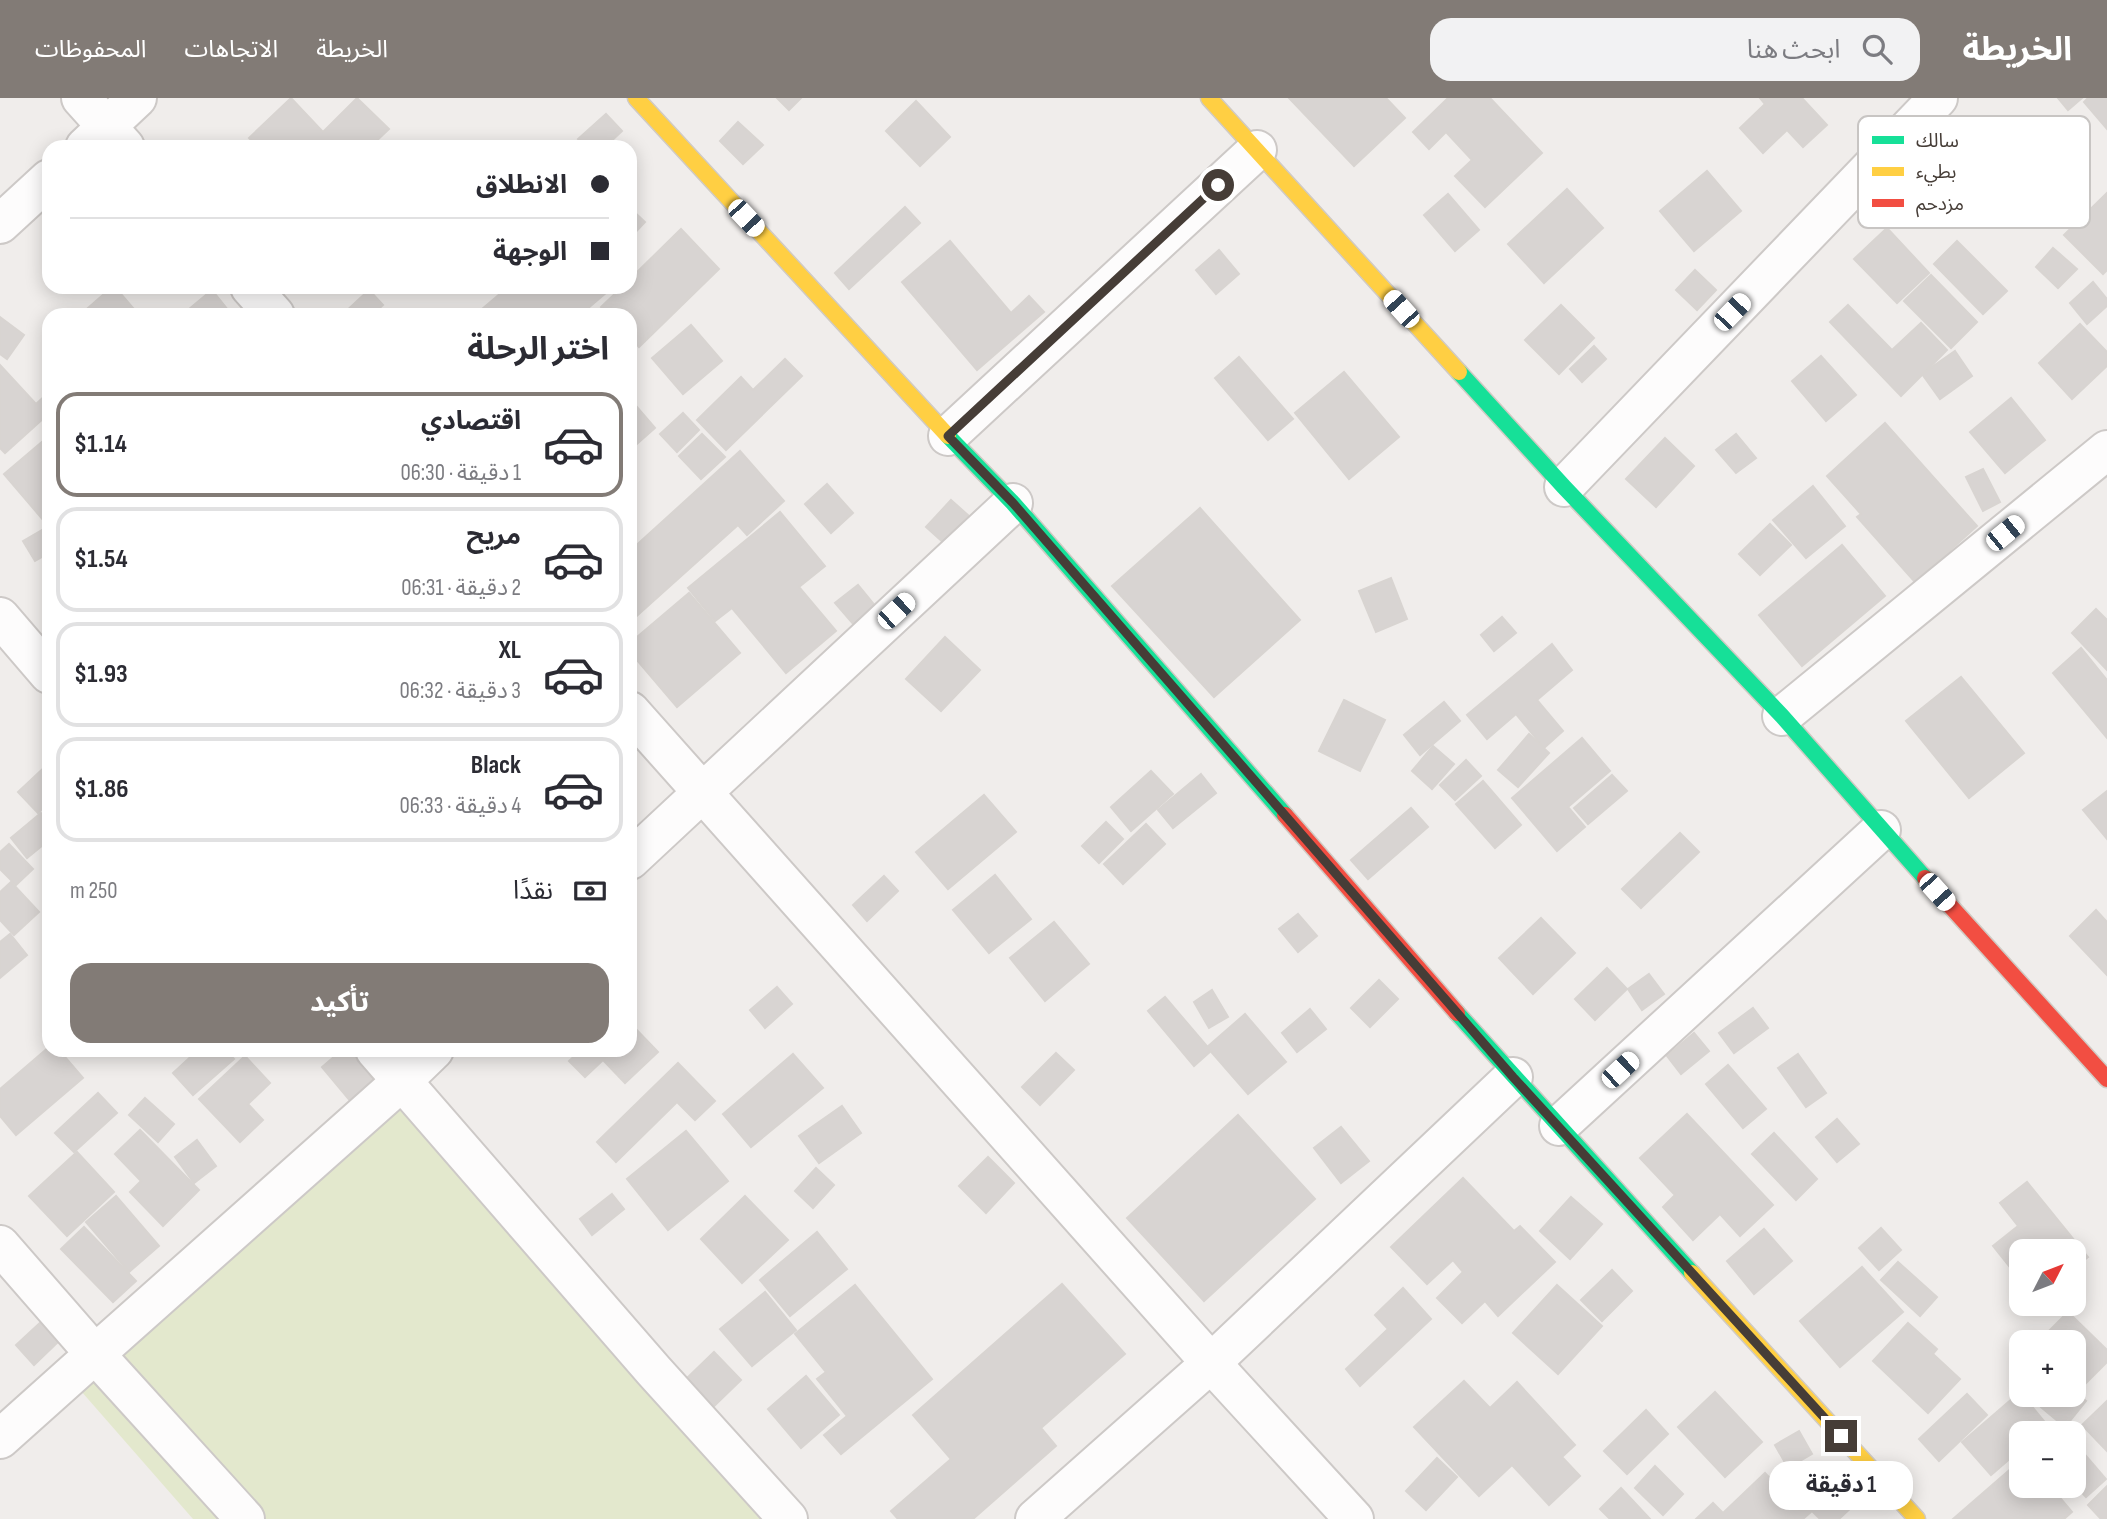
<!DOCTYPE html>
<html lang="ar">
<head>
<meta charset="utf-8">
<style>
  body { margin:0; font-family:"Sofia Sans Condensed","Noto Sans Arabic",sans-serif; background:#f2f2f3; color:#2b2b33; direction:rtl; height:100vh; display:flex; flex-direction:column; font-size:26px; white-space:nowrap }
  * { box-sizing:border-box; margin:0 }
  p { font-size:23px; color:#7c7c81 }
  .icon { flex:none; width:38px; height:38px; fill:none; stroke:currentColor; stroke-width:2; stroke-linecap:round; stroke-linejoin:round }
  .map { position:relative; flex:1; overflow:hidden; direction:ltr }
  .sheet { position:absolute; left:42px; top:210px; width:595px; height:749px; display:flex; flex-direction:column; background:#fff; border-radius:21px; box-shadow:0 4px 18px #0003; direction:rtl }
  .sheet>* { flex:none }
  .banner { position:absolute; left:42px; top:42px; width:595px; height:154px; border-radius:21px; box-shadow:0 4px 18px #0003; direction:rtl; display:grid; align-content:center; height:154px; padding:0 28px; background:#fff }
  .needle { width:46px; rotate:48deg }
  .tools { position:absolute; left:2009px; top:1141px; display:grid; gap:14px }
  .tools a { display:grid; place-items:center; width:77px; height:77px; border-radius:14px; background:#fff; box-shadow:0 4px 18px #0003; font-size:35px }
  .end { position:absolute; width:32px; height:32px; margin:-16px; border:9px solid #463d37; background:#fff; box-shadow:0 0 0 4px #fff }
  .from { border-radius:50% }
  .bubble { position:absolute; height:49px; border-radius:21px; background:#fff; box-shadow:0 4px 18px #0003; font-size:23px; font-weight:700; line-height:49px; text-align:center; direction:rtl }
  .car { position:absolute; width:21px; height:42px; margin:-21px -10px; border-radius:9px; box-shadow:0 0 5px 2px #0007; background:linear-gradient(#fff 24%,#345 0 40%,#fff 0 76%,#345 0 86%,#fff 0) }
  .banner b { display:flex; align-items:center; gap:24px; height:66px; font-size:26px }
  .banner b+b { border-top:2px solid #e1e1e2 }
  .banner i { width:18px; height:18px; background:#2b2b33 }
  ul { padding:0; list-style:none }
  li { display:flex; align-items:center; gap:21px; height:105px; margin:0 14px 10px; padding:0 14px; border:4px solid #e1e1e2; border-radius:21px }
  li div { flex:1 }
  li b { display:block; font-size:26px }
  li em { font-style:normal; font-weight:700 }
  li.current { border-color:#827b76 }
  li>.icon { width:63px; height:63px; stroke-width:1.5 }
  h2 { padding:0 28px; font-size:32px; line-height:84px }
  .pay { display:flex; align-items:center; gap:18px; height:77px; padding:0 28px; font-size:26px }
  .pay p { margin-inline-start:auto }
  .action { display:flex; gap:14px; margin-top:auto; padding:14px 28px }
  .action a { flex:1; height:80px; border-radius:21px; background:#827b76; color:#fff; font-size:28px; font-weight:700; line-height:80px; text-align:center }
  header { display:flex; align-items:center; gap:42px; box-sizing:border-box; height:98px; padding:0 35px; background:#827b76; color:#fff }
  header strong { font-size:33px }
  nav { display:flex; gap:38px; margin-inline-start:auto; font-size:24px }
  .search { width:490px; height:63px; background:#f2f2f3; display:flex; align-items:center; gap:18px; box-sizing:border-box; padding:0 24px; border-radius:21px; color:#7c7c81; font-size:26px }
  .map>svg:first-child { display:block }
</style>
</head>
<body>
<header>
<strong>الخريطة</strong>
<div class="search"><svg class="icon" aria-label="search" viewBox="0 0 24 24"><circle cx="10" cy="10" r="6"/><path d="M15 15l6 6"/></svg>ابحث هنا</div>
<nav><a>الخريطة</a><a>الاتجاهات</a><a>المحفوظات</a></nav>
</header>
<div class="map">
<svg width="2107" height="1421" viewBox="0 0 2107 1421">
  <rect width="100%" height="100%" fill="#f0edeb"/>
  <polygon fill="#e3e8cd" points="394,1005 769,1421 193,1421 74,1285"/>
  <g fill="#d8d4d2" stroke="#d8d4d1" stroke-width="2">
    <polygon points="291,0 323,34 357,0 389,31 370,49 258,49 249,40"/>
    <polygon points="777,0 801,0 789,12"/>
    <polygon points="1289,0 1386,0 1405,20 1354,68"/>
    <polygon points="1448,0 1490,0 1542,55 1485,109 1455,78 1472,62 1446,34 1429,51 1413,34"/>
    <polygon points="1760,0 1802,0 1827,27 1803,49 1787,32 1763,55 1740,30 1765,6"/>
    <polygon points="2058,0 2082,0 2068,12"/>
    <polygon points="2088,0 2107,0 2107,31 2084,4"/>
    <polygon points="916,3 950,39 920,68 886,33"/>
    <polygon points="606,16 622,33 605,49 585,49 578,41"/>
    <polygon points="738,24 763,47 743,66 720,43"/>
    <polygon points="1707,73 1741,113 1694,153 1660,113"/>
    <polygon points="1567,91 1603,130 1544,185 1508,146"/>
    <polygon points="2107,95 2107,172 2103,176 2064,137"/>
    <polygon points="1448,96 1479,132 1455,153 1424,117"/>
    <polygon points="905,109 920,125 849,191 835,175"/>
    <polygon points="630,110 645,124 630,140"/>
    <polygon points="1887,130 1929,175 1897,205 1854,161"/>
    <polygon points="681,131 719,171 639,249 630,239 630,217 608,217 601,209 622,189 630,189 630,181"/>
    <polygon points="950,143 1011,215 1029,198 1044,214 977,272 902,184"/>
    <polygon points="1957,143 2007,193 1983,216 1934,166"/>
    <polygon points="2053,150 2077,171 2058,190 2036,169"/>
    <polygon points="1219,152 1239,176 1216,196 1196,172"/>
    <polygon points="1695,172 1716,192 1697,212 1676,192"/>
    <polygon points="1931,177 1977,224 1951,250 1904,203"/>
    <polygon points="2093,184 2107,201 2107,208 2087,226 2070,205"/>
    <polygon points="112,189 115,189 139,217 80,217"/>
    <polygon points="508,189 601,189 606,195 580,217 475,217"/>
    <polygon points="212,192 232,217 182,217"/>
    <polygon points="369,192 383,207 372,217 342,217"/>
    <polygon points="1561,207 1594,240 1559,276 1525,242"/>
    <polygon points="1848,207 1892,252 1921,225 1947,252 1901,298 1830,224"/>
    <polygon points="0,219 24,237 7,261 0,256"/>
    <polygon points="2080,226 2107,254 2107,268 2072,301 2039,265"/>
    <polygon points="691,227 722,263 683,296 652,260"/>
    <polygon points="1594,248 1606,261 1582,284 1570,271"/>
    <polygon points="1955,253 1972,278 1940,301 1922,276"/>
    <polygon points="1821,258 1856,297 1826,323 1792,283"/>
    <polygon points="1239,259 1293,321 1268,342 1215,280"/>
    <polygon points="785,261 802,278 726,352 697,322 741,279 753,292"/>
    <polygon points="0,267 36,306 49,294 49,323 45,319 5,355 0,350"/>
    <polygon points="1344,274 1399,339 1349,381 1295,315"/>
    <polygon points="2011,300 2045,342 2005,375 1970,334"/>
    <polygon points="630,301 655,330 630,352"/>
    <polygon points="683,315 699,332 677,354 660,336"/>
    <polygon points="1885,325 1977,428 1915,484 1857,419 1861,416 1827,378"/>
    <polygon points="702,336 725,359 701,381 679,358"/>
    <polygon points="1736,336 1756,360 1736,375 1716,352"/>
    <polygon points="49,338 49,418 44,423 4,376"/>
    <polygon points="1665,340 1694,368 1656,409 1626,381"/>
    <polygon points="740,353 784,403 747,437 738,427 630,524 630,453"/>
    <polygon points="1983,371 2000,404 1983,413 1966,379"/>
    <polygon points="827,386 853,415 831,435 805,406"/>
    <polygon points="1813,388 1845,428 1806,460 1773,422"/>
    <polygon points="951,402 969,418 944,445 926,429"/>
    <polygon points="1200,410 1300,522 1214,599 1112,488"/>
    <polygon points="780,414 825,468 799,489 836,533 786,575 732,510 715,523 688,490"/>
    <polygon points="1770,426 1791,447 1760,477 1739,456"/>
    <polygon points="49,428 49,455 35,463 23,443"/>
    <polygon points="1842,447 1885,498 1802,568 1759,517"/>
    <polygon points="1391,480 1407,521 1376,534 1359,493"/>
    <polygon points="858,487 876,509 855,528 835,505"/>
    <polygon points="689,495 740,555 677,609 630,554 630,545"/>
    <polygon points="2096,511 2107,522 2107,572 2072,535"/>
    <polygon points="1502,519 1516,535 1494,553 1481,537"/>
    <polygon points="945,539 980,572 941,613 906,581"/>
    <polygon points="1552,546 1572,572 1537,602 1563,633 1544,650 1516,616 1487,641 1467,617"/>
    <polygon points="2081,550 2107,582 2107,640 2053,575"/>
    <polygon points="1961,579 2024,655 1969,700 1906,623"/>
    <polygon points="1344,602 1385,622 1360,673 1319,653"/>
    <polygon points="1444,604 1460,623 1420,657 1404,637"/>
    <polygon points="1529,636 1549,655 1518,689 1498,672"/>
    <polygon points="1582,640 1610,673 1568,709 1585,729 1557,753 1512,700"/>
    <polygon points="1433,648 1454,666 1432,691 1412,673"/>
    <polygon points="1466,662 1481,678 1455,702 1440,687"/>
    <polygon points="49,665 49,704 38,715 18,694"/>
    <polygon points="1151,673 1173,696 1131,733 1111,709"/>
    <polygon points="1201,676 1216,695 1173,730 1158,712"/>
    <polygon points="1612,677 1627,693 1588,726 1574,710"/>
    <polygon points="1483,683 1521,727 1495,750 1456,706"/>
    <polygon points="2107,693 2107,741 2083,712"/>
    <polygon points="984,697 1016,734 948,791 916,754"/>
    <polygon points="1411,710 1428,729 1368,781 1351,762"/>
    <polygon points="41,715 49,725 49,742 27,760 11,740"/>
    <polygon points="1106,724 1123,741 1099,765 1082,748"/>
    <polygon points="1146,726 1165,746 1123,786 1104,766"/>
    <polygon points="1680,735 1699,754 1641,810 1622,791"/>
    <polygon points="9,746 33,771 16,787 0,771 0,754"/>
    <polygon points="995,777 1031,821 989,855 953,812"/>
    <polygon points="884,778 898,793 867,823 853,807"/>
    <polygon points="11,784 39,814 14,837 0,822 0,794"/>
    <polygon points="2096,812 2107,824 2107,877 2070,838"/>
    <polygon points="1298,816 1317,838 1298,854 1279,831"/>
    <polygon points="1541,820 1575,855 1533,896 1499,860"/>
    <polygon points="1054,824 1089,866 1045,903 1010,860"/>
    <polygon points="10,836 27,857 0,880 0,844"/>
    <polygon points="1607,870 1627,891 1595,922 1575,901"/>
    <polygon points="1649,876 1664,896 1642,912 1628,891"/>
    <polygon points="1379,882 1398,901 1370,929 1351,910"/>
    <polygon points="777,889 792,906 765,930 750,912"/>
    <polygon points="1212,892 1228,919 1209,930 1194,904"/>
    <polygon points="1165,899 1211,953 1194,968 1148,913"/>
    <polygon points="1753,910 1768,930 1734,955 1719,935"/>
    <polygon points="1310,911 1326,931 1297,954 1282,935"/>
    <polygon points="1245,916 1286,964 1248,996 1207,949"/>
    <polygon points="630,925 658,954 625,985 603,962 585,979 569,963 581,952 630,952"/>
    <polygon points="1694,935 1709,953 1681,976 1667,958"/>
    <polygon points="49,949 49,952 59,952 83,980 16,1037 0,1018 0,991"/>
    <polygon points="198,952 225,952 234,961 193,997 173,975"/>
    <polygon points="342,952 367,952 387,975 352,1005 322,969"/>
    <polygon points="1056,955 1074,972 1040,1007 1022,989"/>
    <polygon points="793,956 823,990 751,1049 723,1016"/>
    <polygon points="1798,956 1826,995 1806,1009 1778,970"/>
    <polygon points="245,958 270,985 248,1006 263,1022 240,1044 199,1001"/>
    <polygon points="678,965 715,1003 695,1022 677,1004 616,1064 597,1044"/>
    <polygon points="1728,967 1766,1011 1743,1030 1706,986"/>
    <polygon points="98,995 117,1015 74,1054 55,1035"/>
    <polygon points="145,1000 174,1026 158,1044 129,1017"/>
    <polygon points="842,1008 861,1035 819,1065 799,1038"/>
    <polygon points="1687,1016 1773,1107 1740,1138 1720,1116 1693,1142 1663,1109 1675,1097 1640,1060"/>
    <polygon points="1238,1017 1315,1101 1204,1203 1127,1120"/>
    <polygon points="1837,1021 1859,1046 1837,1064 1816,1039"/>
    <polygon points="1341,1029 1369,1063 1341,1085 1314,1050"/>
    <polygon points="140,1032 199,1092 163,1128 130,1094 141,1083 115,1056"/>
    <polygon points="686,1033 728,1083 668,1132 627,1081"/>
    <polygon points="1774,1035 1817,1081 1796,1102 1752,1056"/>
    <polygon points="197,1042 216,1068 194,1085 175,1059"/>
    <polygon points="77,1054 114,1094 67,1138 29,1098"/>
    <polygon points="988,1059 1014,1085 986,1115 959,1088"/>
    <polygon points="816,1070 834,1087 813,1110 795,1093"/>
    <polygon points="1463,1080 1514,1133 1520,1128 1555,1164 1498,1218 1485,1203 1462,1225 1437,1200 1463,1174 1453,1162 1427,1186 1391,1149"/>
    <polygon points="2027,1084 2088,1159 2074,1170 2074,1153 2021,1153 2021,1183 1993,1148 2018,1128 2000,1105"/>
    <polygon points="612,1096 624,1111 592,1137 580,1121"/>
    <polygon points="116,1098 159,1148 129,1174 86,1124"/>
    <polygon points="745,1098 788,1142 742,1185 701,1141"/>
    <polygon points="1571,1099 1602,1126 1570,1161 1540,1133"/>
    <polygon points="84,1129 136,1183 113,1204 61,1151"/>
    <polygon points="1881,1130 1901,1152 1879,1172 1859,1150"/>
    <polygon points="1764,1131 1792,1163 1754,1196 1727,1163"/>
    <polygon points="817,1134 847,1171 790,1218 760,1182"/>
    <polygon points="1898,1164 1937,1199 1920,1218 1881,1182"/>
    <polygon points="1862,1169 1903,1214 1840,1269 1800,1223"/>
    <polygon points="1612,1172 1632,1193 1602,1223 1581,1202"/>
    <polygon points="1062,1186 1125,1256 1041,1330 1056,1348 973,1421 898,1421 891,1413 951,1361 913,1317"/>
    <polygon points="855,1187 932,1281 841,1356 824,1337 847,1318 817,1281 826,1274 795,1236"/>
    <polygon points="1557,1187 1602,1228 1558,1276 1513,1235"/>
    <polygon points="1403,1190 1431,1221 1360,1288 1346,1271 1388,1231 1375,1217"/>
    <polygon points="765,1194 796,1232 752,1268 720,1231"/>
    <polygon points="2068,1214 2107,1252 2107,1264 2081,1290 2074,1283 2074,1244 2038,1244"/>
    <polygon points="41,1224 59,1243 34,1267 16,1247"/>
    <polygon points="1908,1225 1937,1251 1933,1256 1960,1281 1928,1315 1873,1263"/>
    <polygon points="714,1254 741,1282 712,1310 685,1282"/>
    <polygon points="806,1278 839,1317 801,1350 768,1311"/>
    <polygon points="1464,1283 1490,1310 1517,1284 1575,1347 1562,1359 1580,1378 1549,1407 1512,1367 1479,1398 1414,1329"/>
    <polygon points="1715,1294 1762,1344 1725,1379 1678,1329"/>
    <polygon points="2020,1294 2048,1328 2039,1335 2021,1335 2021,1351 1991,1377 1962,1344"/>
    <polygon points="2074,1294 2086,1303 2065,1329 2041,1309 2050,1297 2074,1297"/>
    <polygon points="1967,1296 1987,1317 1939,1363 1919,1341"/>
    <polygon points="2107,1303 2107,1353 2082,1327"/>
    <polygon points="1646,1312 1668,1336 1627,1376 1604,1353"/>
    <polygon points="1799,1333 1812,1356 1788,1370 1775,1347"/>
    <polygon points="2074,1344 2106,1381 2086,1399 2074,1386"/>
    <polygon points="1437,1360 1457,1379 1426,1412 1406,1393"/>
    <polygon points="2021,1362 2021,1388 2050,1388 2072,1414 2064,1421 1953,1421"/>
    <polygon points="1655,1368 1683,1396 1663,1417 1635,1390"/>
    <polygon points="1821,1373 1854,1407 1839,1421 1820,1421 1812,1413 1803,1421 1696,1421 1713,1405 1723,1415 1765,1375 1791,1402"/>
    <polygon points="2106,1389 2107,1421 2101,1421 2088,1407"/>
    <polygon points="1621,1390 1650,1421 1610,1421 1600,1411"/>
  </g>
  <g fill="none" stroke-linecap="round" stroke-linejoin="round">
    <defs>
      <g id="street">
        <polyline points="81,0 125,49"/>
        <polyline points="85,49 137,0"/>
        <polyline points="0,126 49,81"/>
        <polyline points="250,189 275,217"/>
        <polyline points="948,338 1257,52"/>
        <polyline points="1564,389 1938,0"/>
        <polyline points="0,519 49,576"/>
        <polyline points="630,613 1211,1265 1354,1421"/>
        <polyline points="1782,618 2107,352"/>
        <polyline points="630,762 1013,405"/>
        <polyline points="375,952 402,983 434,952"/>
        <polyline points="1559,1028 1881,732"/>
        <polyline points="0,1147 95,1256 0,1341"/>
        <polyline points="245,1421 95,1256 402,983 654,1273 788,1421"/>
        <polyline points="1035,1421 1211,1265 1513,979"/>
      </g>
      <g id="fast">
        <polyline points="1459,274 1564,389 1782,618 1925,780"/>
        <polyline points="948,338 1013,405 1285,717"/>
        <polyline points="1457,915 1692,1175"/>
      </g>
      <g id="slow">
        <polyline points="636,0 948,338"/>
        <polyline points="1209,0 1459,274"/>
        <polyline points="1692,1175 1917,1421"/>
      </g>
      <g id="jam">
        <polyline points="1285,717 1457,915"/>
        <polyline points="1925,780 2107,981"/>
      </g>
    </defs>
    <use href="#street" stroke="#cdc9c7" stroke-width="42"/>
    <use href="#fast" stroke="#d0cac3" stroke-width="19"/>
    <use href="#slow" stroke="#d0cac3" stroke-width="19"/>
    <use href="#jam" stroke="#d0cac3" stroke-width="19"/>
    <use href="#street" stroke="#fdfcfc" stroke-width="38"/>
    <use href="#fast" stroke="#16e098" stroke-width="16"/>
    <use href="#slow" stroke="#ffcf43" stroke-width="16"/>
    <use href="#jam" stroke="#f24e42" stroke-width="16"/>
  </g>
  <g fill="none" stroke-linecap="round" stroke-linejoin="round">
    <polyline stroke="#463d37" stroke-width="9" points="1218,87 948,338 1013,405 1513,979 1841,1338"/>
  </g>
  <rect x="1858" y="18" width="232" height="112" rx="10" fill="#fff" stroke="#c8c5c3" stroke-width="2"/>
  <rect x="1872" y="38" width="32" height="8" fill="#16e098"/>
  <rect x="1872" y="69" width="32" height="9" fill="#ffcf43"/>
  <rect x="1872" y="101" width="32" height="8" fill="#f24e42"/>
  <g font-size="19" fill="#463d37">
    <text x="1916" y="49">سالك</text>
    <text x="1916" y="80">بطيء</text>
    <text x="1916" y="112">مزدحم</text>
  </g>
</svg>
<div class="tools">
<a><svg class="needle" viewBox="-14 -14 28 28"><path d="M0-13l5 13h-10z" fill="#e53935"/><path d="M0 13l5-13h-10z" fill="#7c7c81"/></svg></a>
<a>+</a>
<a>−</a>
</div>
<i class="end from" style="left:1218px;top:87px"></i>
<i class="end" style="left:1841px;top:1338px"></i>
<div class="bubble" style="left:1769px;top:1363px;width:144px">1 دقيقة</div>
<i class="car" style="left:746px;top:120px;rotate:137deg"></i>
<i class="car" style="left:1401px;top:211px;rotate:318deg"></i>
<i class="car" style="left:1732px;top:214px;rotate:44deg"></i>
<i class="car" style="left:2005px;top:435px;rotate:51deg"></i>
<i class="car" style="left:896px;top:513px;rotate:47deg"></i>
<i class="car" style="left:1937px;top:794px;rotate:138deg"></i>
<i class="car" style="left:1620px;top:972px;rotate:47deg"></i>
<div class="banner">
<b><i class="from"></i>الانطلاق</b>
<b><i></i>الوجهة</b>
</div>
<section class="sheet">
<h2>اختر الرحلة</h2>
<ul>
<li class="current"><svg class="icon" aria-label="car" viewBox="0 0 24 24"><path d="M5 17H2v-5l4-1 3-4h7l3 4 3 1v5h-3M9 17h6M6 11h13"/><circle cx="7" cy="17" r="2"/><circle cx="17" cy="17" r="2"/></svg><div><b>اقتصادي</b><p>1 دقيقة · 06:30</p></div><em>$1.14</em></li>
<li><svg class="icon" aria-label="car" viewBox="0 0 24 24"><path d="M5 17H2v-5l4-1 3-4h7l3 4 3 1v5h-3M9 17h6M6 11h13"/><circle cx="7" cy="17" r="2"/><circle cx="17" cy="17" r="2"/></svg><div><b>مريح</b><p>2 دقيقة · 06:31</p></div><em>$1.54</em></li>
<li><svg class="icon" aria-label="car" viewBox="0 0 24 24"><path d="M5 17H2v-5l4-1 3-4h7l3 4 3 1v5h-3M9 17h6M6 11h13"/><circle cx="7" cy="17" r="2"/><circle cx="17" cy="17" r="2"/></svg><div><b>XL</b><p>3 دقيقة · 06:32</p></div><em>$1.93</em></li>
<li><svg class="icon" aria-label="car" viewBox="0 0 24 24"><path d="M5 17H2v-5l4-1 3-4h7l3 4 3 1v5h-3M9 17h6M6 11h13"/><circle cx="7" cy="17" r="2"/><circle cx="17" cy="17" r="2"/></svg><div><b>Black</b><p>4 دقيقة · 06:33</p></div><em>$1.86</em></li>
</ul>
<div class="pay"><svg class="icon" aria-label="cash" viewBox="0 0 24 24"><path d="M3 7h18v10H3z"/><circle cx="12" cy="12" r="2"/></svg>نقدًا<p>250 m</p></div>
<div class="action"><a>تأكيد</a></div>
</section>
</div>
</body>
</html>
